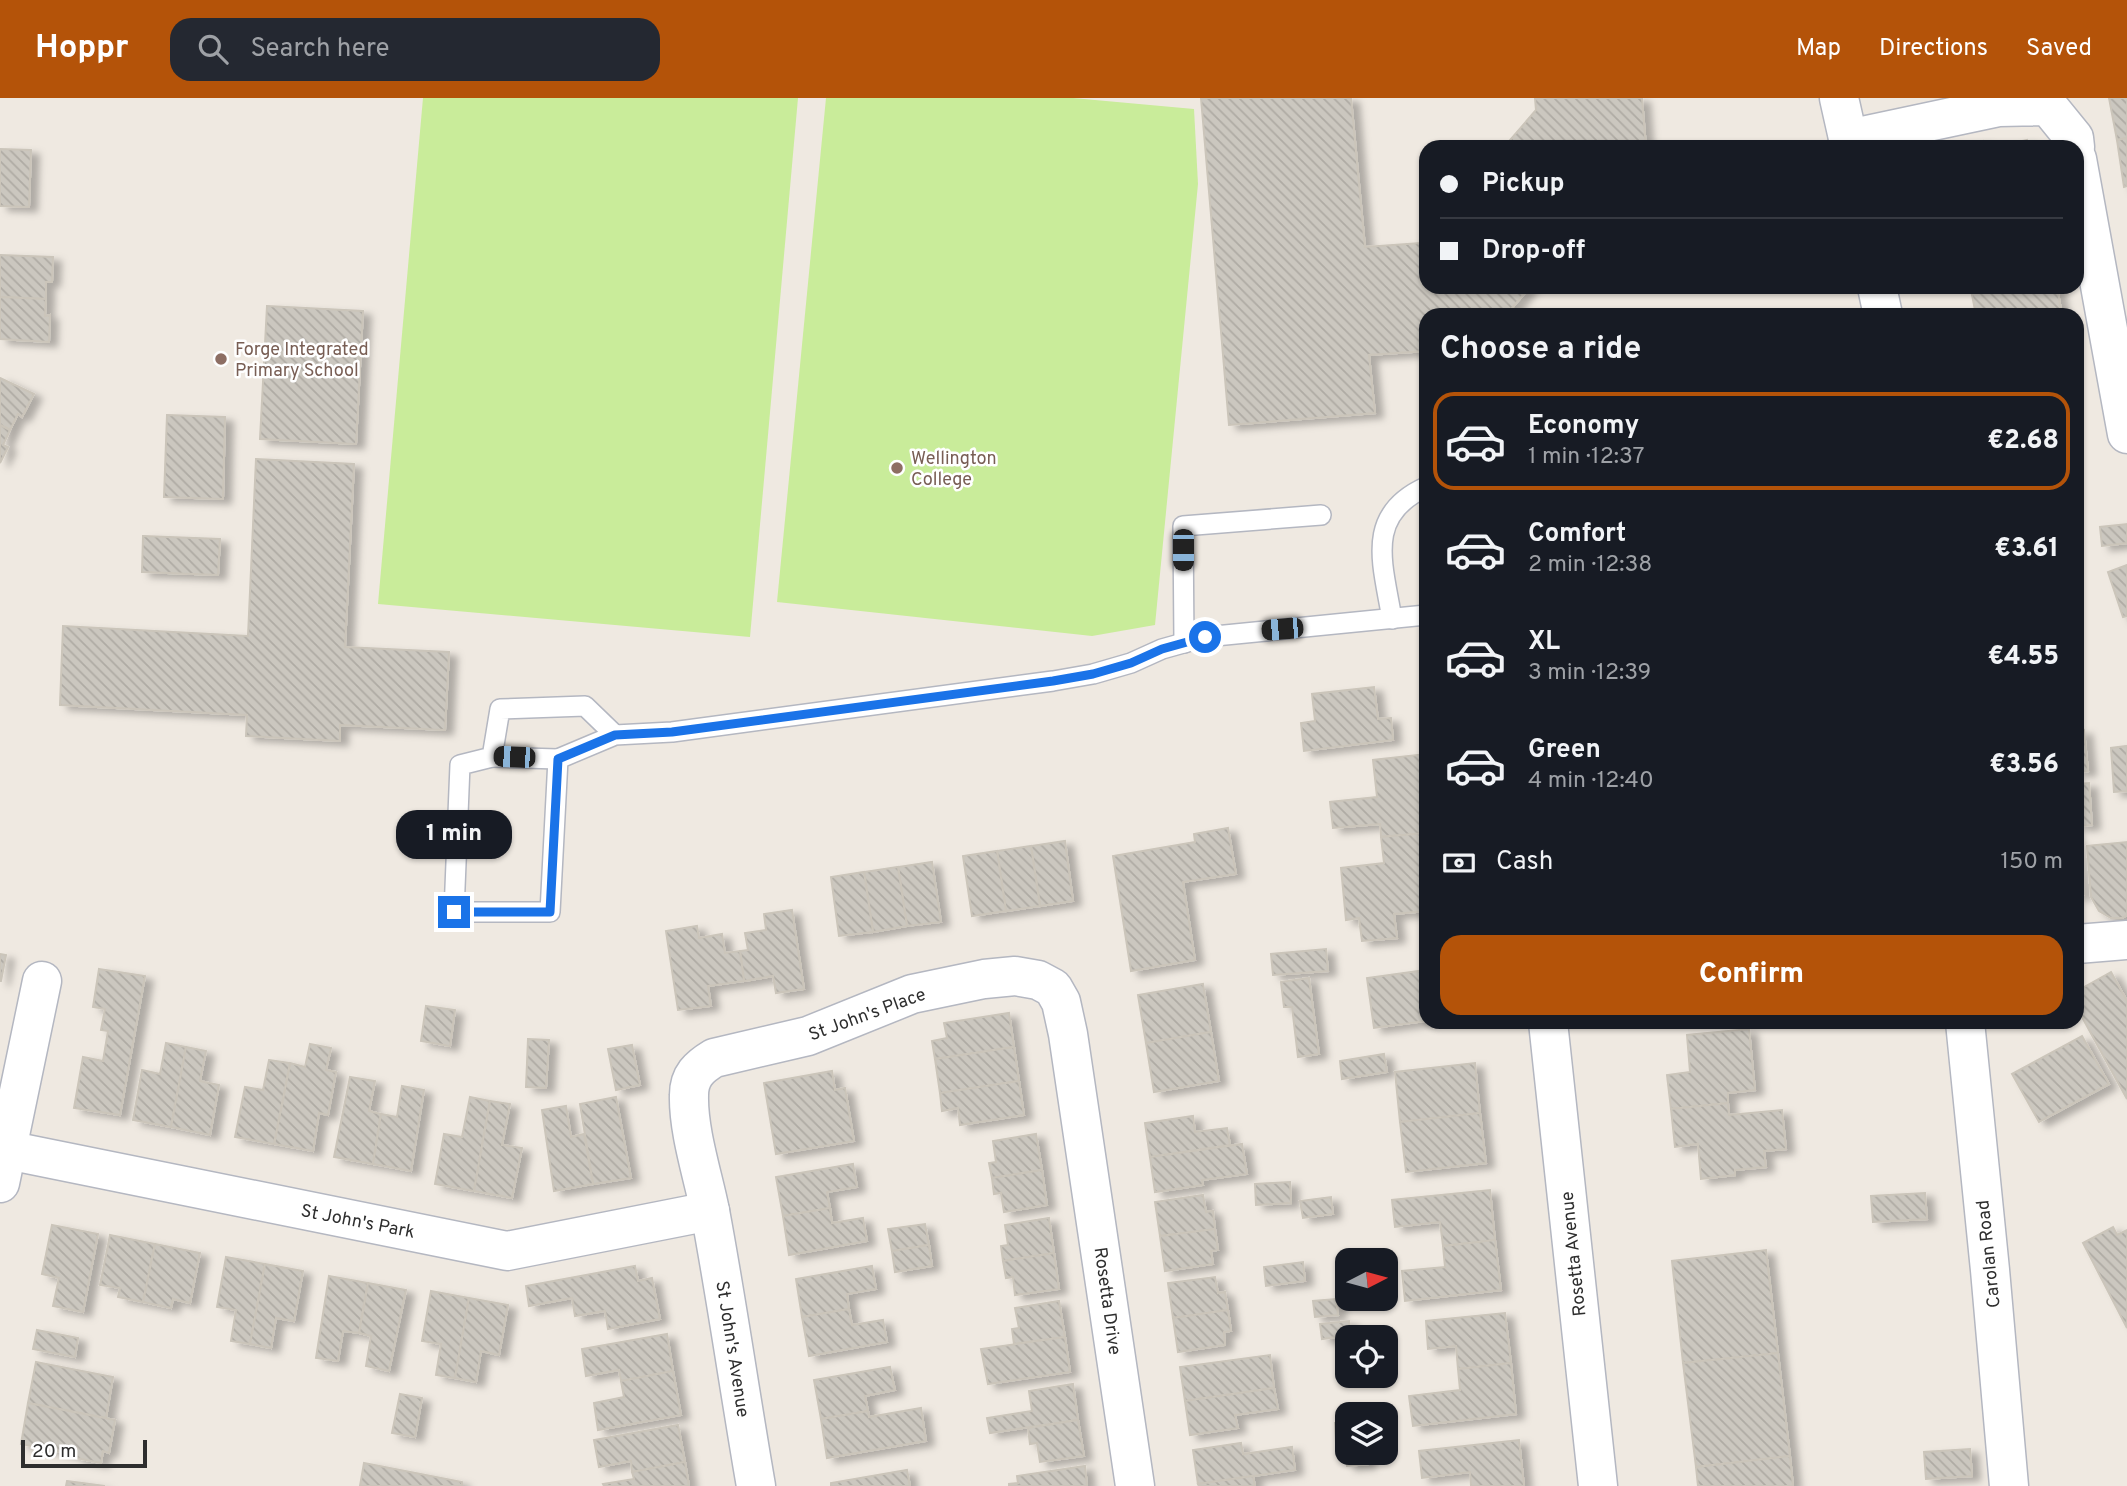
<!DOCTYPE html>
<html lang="en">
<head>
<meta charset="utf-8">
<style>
  body { margin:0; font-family:Overpass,sans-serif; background:#242831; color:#f1f3f6; height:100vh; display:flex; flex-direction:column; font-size:26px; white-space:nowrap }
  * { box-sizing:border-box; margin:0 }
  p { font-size:23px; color:#9ea1a6 }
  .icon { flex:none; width:38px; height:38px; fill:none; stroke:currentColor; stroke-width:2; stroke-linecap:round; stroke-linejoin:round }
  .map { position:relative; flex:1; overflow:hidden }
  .side { position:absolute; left:1419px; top:210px; width:665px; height:721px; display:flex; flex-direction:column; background:#171b24; border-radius:21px; box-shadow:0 2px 5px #0004 }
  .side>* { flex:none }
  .banner { position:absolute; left:1419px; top:42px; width:665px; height:154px; border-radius:21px; box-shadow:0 2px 5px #0004; display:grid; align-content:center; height:154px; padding:0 21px; background:#171b24 }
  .needle { width:46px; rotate:84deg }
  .fabs { position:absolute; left:1335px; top:1150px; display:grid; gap:14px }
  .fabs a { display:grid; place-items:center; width:63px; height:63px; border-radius:14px; background:#171b24; box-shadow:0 2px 5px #0004; font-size:35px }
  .scale { position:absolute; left:21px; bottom:18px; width:126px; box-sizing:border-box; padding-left:7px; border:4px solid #2e2e2e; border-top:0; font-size:19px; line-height:24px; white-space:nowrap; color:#2e2e2e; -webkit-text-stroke:5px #fff; paint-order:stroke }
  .end { position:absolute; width:32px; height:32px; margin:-16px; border:9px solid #1a73e8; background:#fff; box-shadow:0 0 0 4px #fff }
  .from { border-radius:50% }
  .bubble { position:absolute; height:49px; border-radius:21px; background:#171b24; box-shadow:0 2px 5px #0004; font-size:23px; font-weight:800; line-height:49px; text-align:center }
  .car { position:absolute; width:21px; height:42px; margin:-21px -10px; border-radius:9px; box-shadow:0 0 5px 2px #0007; background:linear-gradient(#222 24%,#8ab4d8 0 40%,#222 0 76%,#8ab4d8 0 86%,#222 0) }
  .banner b { display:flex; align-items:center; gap:24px; height:66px; font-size:26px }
  .banner b+b { border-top:2px solid #363941 }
  .banner i { width:18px; height:18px; background:#f1f3f6 }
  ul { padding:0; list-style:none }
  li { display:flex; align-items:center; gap:21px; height:98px; margin:0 14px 10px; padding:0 7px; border:4px solid transparent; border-radius:21px }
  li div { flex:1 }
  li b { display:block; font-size:26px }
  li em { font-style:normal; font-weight:800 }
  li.selected { border-color:#b45309 }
  li>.icon { width:63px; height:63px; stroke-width:1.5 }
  h2 { padding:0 21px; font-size:32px; line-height:84px }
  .pay { display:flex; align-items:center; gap:18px; height:77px; padding:0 21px; font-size:26px }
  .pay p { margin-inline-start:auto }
  .cta { display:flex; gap:14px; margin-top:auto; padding:14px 21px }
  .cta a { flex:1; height:80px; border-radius:21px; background:#b45309; color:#fff; font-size:28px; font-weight:800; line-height:80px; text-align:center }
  header { display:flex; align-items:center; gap:42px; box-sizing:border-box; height:98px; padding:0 35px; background:#b45309; color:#fff }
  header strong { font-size:33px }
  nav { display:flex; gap:38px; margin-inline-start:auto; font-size:24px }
  .search { width:490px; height:63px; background:#242831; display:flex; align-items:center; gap:18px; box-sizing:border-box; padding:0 24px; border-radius:21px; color:#9ea1a6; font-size:26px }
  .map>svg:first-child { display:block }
</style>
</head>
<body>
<header>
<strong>Hoppr</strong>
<div class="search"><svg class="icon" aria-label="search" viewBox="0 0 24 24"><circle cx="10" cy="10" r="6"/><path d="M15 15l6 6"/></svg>Search here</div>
<nav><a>Map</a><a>Directions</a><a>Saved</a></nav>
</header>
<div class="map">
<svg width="2127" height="1388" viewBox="0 0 2127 1388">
  <defs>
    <pattern id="building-back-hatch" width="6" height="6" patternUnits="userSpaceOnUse" patternTransform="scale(1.75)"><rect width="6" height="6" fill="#cbc7bf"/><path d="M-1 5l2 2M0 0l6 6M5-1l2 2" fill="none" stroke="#afaba4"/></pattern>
    <filter id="shadow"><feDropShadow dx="8" dy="4.5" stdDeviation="3.5" flood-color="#0004"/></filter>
  </defs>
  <rect width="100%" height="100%" fill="#efe9e1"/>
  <g fill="#c9ec9a">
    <polygon points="423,0 798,0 750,539 378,506"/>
    <polygon points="826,0 1073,0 1194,11 1198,86 1155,527 1092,538 777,504"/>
  </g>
  <g fill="url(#building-back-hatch)" stroke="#cbc5ba" stroke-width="2" filter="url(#shadow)">
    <polygon points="1201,0 1351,0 1365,149 1421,145 1426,140 1426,189 1530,189 1506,217 1426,217 1426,253 1369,257 1375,315 1229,327"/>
    <polygon points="1535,0 1642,0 1646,49 1504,49 1536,12"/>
    <polygon points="2109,0 2127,0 2127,40 2117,42"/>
    <polygon points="2127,40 2127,88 2124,89 2117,42"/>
    <polygon points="2027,42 2028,49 1994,49"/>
    <polygon points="1983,43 1984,49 1952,49"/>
    <polygon points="0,51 31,52 29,109 0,108"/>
    <polygon points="0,157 53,159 52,184 46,184 46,201 0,199"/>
    <polygon points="1987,189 2057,189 2062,217 1976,217 1971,192"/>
    <polygon points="0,199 46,201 45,218 50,217 49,244 0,241"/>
    <polygon points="267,208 363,213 356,346 260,341"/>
    <polygon points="0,280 34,296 22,319 18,316 10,332 0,327"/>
    <polygon points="167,317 225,319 223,401 164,399"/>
    <polygon points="0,327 10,332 3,347 8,349 0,365"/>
    <polygon points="256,361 354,366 345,549 449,554 445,632 340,627 340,643 246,638 247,617 60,607 63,528 248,538"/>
    <polygon points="2127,426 2127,445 2102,448 2100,429"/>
    <polygon points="143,438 220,441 218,477 142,474"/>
    <polygon points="2127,467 2127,518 2123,519 2108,474"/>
    <polygon points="1374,589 1378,621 1391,620 1393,642 1304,653 1301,625 1315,623 1312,596"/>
    <polygon points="2084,632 2088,673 2077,674 2077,633"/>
    <polygon points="2127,648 2127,693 2114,694 2111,650"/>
    <polygon points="1426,656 1426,735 1381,739 1380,726 1333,730 1330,704 1377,699 1373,662"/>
    <polygon points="2089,685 2092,727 2077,728 2077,686"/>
    <polygon points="1228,730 1236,776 1183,784 1195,862 1131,873 1113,758 1195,744 1194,736"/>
    <polygon points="1426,735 1426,813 1394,816 1397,840 1362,843 1359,820 1346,822 1341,770 1384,765 1381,739"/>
    <polygon points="2077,739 2083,797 2077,798"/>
    <polygon points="1065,743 1073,803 1040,808 1031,748"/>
    <polygon points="2127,744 2127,817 2122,820 2111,820 2099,813 2091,799 2087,748"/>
    <polygon points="1031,748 1040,808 1006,813 997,753"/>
    <polygon points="997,753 1006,813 972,818 963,758"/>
    <polygon points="932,764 941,824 907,828 898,769"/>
    <polygon points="898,769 907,828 873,834 864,774"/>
    <polygon points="864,774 873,834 839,838 831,779"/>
    <polygon points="792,812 804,891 776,895 773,878 744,883 740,853 748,852 745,835 766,832 764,816"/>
    <polygon points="697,828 699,840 722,836 725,855 740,853 744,883 708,888 711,908 678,912 666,833"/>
    <polygon points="1326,851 1328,873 1273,877 1271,856"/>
    <polygon points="0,856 6,857 1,883 0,883"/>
    <polygon points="99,871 145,878 120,1017 74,1010 83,959 103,963 108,933 101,932 105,911 93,909"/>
    <polygon points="1426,872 1426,923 1374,930 1367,880"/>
    <polygon points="2111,874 2127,903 2127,1001 2077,910 2077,893"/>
    <polygon points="1309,880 1319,956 1298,959 1292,909 1284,909 1281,884"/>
    <polygon points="1203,886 1211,934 1146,945 1138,897"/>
    <polygon points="426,908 455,912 450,948 421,943"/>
    <polygon points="1009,915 1014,949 935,961 932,943 947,940 944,925"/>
    <polygon points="1749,931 1755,992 1728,995 1728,1005 1671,1011 1667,977 1690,974 1687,937"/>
    <polygon points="1211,934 1219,983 1154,994 1146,945"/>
    <polygon points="2082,938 2109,986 2039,1024 2012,976"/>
    <polygon points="528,941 549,942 546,990 526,989"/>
    <polygon points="166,945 186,949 171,1029 133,1022 142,972 160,976"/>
    <polygon points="310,946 331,950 326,972 336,974 328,1017 319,1015 313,1053 274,1046 290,965 305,969"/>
    <polygon points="632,947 640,987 616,992 608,951"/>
    <polygon points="186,949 206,953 200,983 219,987 210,1037 171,1029"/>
    <polygon points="1014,949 1019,983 940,995 935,961"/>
    <polygon points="1384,956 1387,974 1342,981 1340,963"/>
    <polygon points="269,962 290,965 274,1046 235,1039 245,989 263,992"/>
    <polygon points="1475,965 1480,1015 1400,1024 1395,974"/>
    <polygon points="832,973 835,992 845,990 854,1043 776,1056 764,985"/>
    <polygon points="350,979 375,983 369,1013 381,1016 373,1066 334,1059"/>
    <polygon points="1019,983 1024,1017 960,1027 958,1010 942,1013 940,995"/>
    <polygon points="402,988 424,992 411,1073 373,1066 381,1016 397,1019"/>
    <polygon points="470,999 490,1003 474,1093 435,1086 444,1036 462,1039"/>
    <polygon points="616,999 631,1080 593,1086 580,1006"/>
    <polygon points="490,1003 510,1006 502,1047 522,1050 512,1100 474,1093"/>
    <polygon points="1728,1005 1729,1017 1782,1012 1786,1051 1764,1053 1766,1069 1735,1072 1735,1077 1701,1081 1698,1046 1675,1049 1671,1011"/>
    <polygon points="566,1008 571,1039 584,1036 593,1086 554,1093 542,1012"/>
    <polygon points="1480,1015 1486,1065 1406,1074 1400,1024"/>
    <polygon points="1193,1018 1195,1034 1227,1030 1230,1047 1150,1059 1145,1025"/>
    <polygon points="1036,1036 1042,1072 992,1080 989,1065 996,1064 993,1043"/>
    <polygon points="1242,1046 1247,1076 1202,1082 1203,1087 1155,1094 1150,1059"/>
    <polygon points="853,1066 857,1089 827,1094 830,1110 783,1118 776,1079"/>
    <polygon points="1042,1072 1047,1107 1004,1114 1001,1095 994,1096 992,1080"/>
    <polygon points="1290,1084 1291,1105 1256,1107 1255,1086"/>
    <polygon points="1490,1092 1495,1142 1443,1148 1440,1124 1395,1129 1392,1102"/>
    <polygon points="1925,1095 1927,1121 1873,1124 1871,1098"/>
    <polygon points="1203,1097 1206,1114 1213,1113 1215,1131 1160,1138 1155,1104"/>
    <polygon points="1331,1099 1333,1116 1303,1120 1300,1103"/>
    <polygon points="830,1110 832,1125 863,1120 867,1143 789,1157 783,1118"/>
    <polygon points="1049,1120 1054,1155 1003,1163 1001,1148 1008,1147 1005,1127"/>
    <polygon points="925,1126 929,1147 892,1153 888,1131"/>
    <polygon points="52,1127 98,1136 83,1214 53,1208 59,1180 42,1176"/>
    <polygon points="2113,1129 2117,1137 2127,1132 2127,1230 2083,1145"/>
    <polygon points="1215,1131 1218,1152 1211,1153 1213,1166 1165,1173 1160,1138"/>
    <polygon points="110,1137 155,1146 143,1204 118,1199 120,1190 100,1187"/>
    <polygon points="1495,1142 1501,1192 1405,1203 1402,1173 1445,1169 1443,1148"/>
    <polygon points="155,1146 200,1155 190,1205 173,1201 171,1210 143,1204"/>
    <polygon points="929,1147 932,1168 895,1174 892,1153"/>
    <polygon points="1766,1152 1778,1255 1683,1265 1672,1163"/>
    <polygon points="1054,1155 1059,1191 1015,1197 1013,1179 1006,1180 1003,1163"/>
    <polygon points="226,1159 265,1166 250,1246 231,1243 236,1212 217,1209"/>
    <polygon points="1303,1164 1305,1183 1266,1188 1264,1169"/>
    <polygon points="265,1166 303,1173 294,1223 276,1220 271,1250 250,1246"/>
    <polygon points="635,1168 638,1183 652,1180 660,1221 608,1231 605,1213 575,1218 572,1200 529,1208 526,1188"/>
    <polygon points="872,1168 876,1191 847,1196 849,1211 802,1219 796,1181"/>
    <polygon points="329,1178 368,1185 359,1235 343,1233 338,1263 316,1260"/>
    <polygon points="1215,1179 1218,1195 1225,1194 1228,1212 1173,1220 1168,1185"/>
    <polygon points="368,1185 406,1192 389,1273 366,1268 371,1238 359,1235"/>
    <polygon points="431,1193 469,1200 455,1280 436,1277 441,1246 422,1243"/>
    <polygon points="469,1200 508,1207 499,1257 481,1253 476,1284 455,1280"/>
    <polygon points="1336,1201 1338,1217 1315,1219 1313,1203"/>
    <polygon points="1059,1203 1065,1239 1014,1246 1012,1231 1019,1230 1015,1210"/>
    <polygon points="849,1211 852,1227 883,1222 887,1244 809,1258 802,1219"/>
    <polygon points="1228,1212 1231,1233 1224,1234 1225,1247 1178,1254 1173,1220"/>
    <polygon points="1505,1215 1511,1265 1458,1271 1456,1248 1428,1251 1426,1223"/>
    <polygon points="1349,1223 1351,1237 1322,1241 1320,1226"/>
    <polygon points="37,1232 78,1240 75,1259 33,1251"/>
    <polygon points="667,1236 673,1273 621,1283 619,1272 586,1278 582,1251"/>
    <polygon points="1065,1239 1070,1274 988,1286 981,1251"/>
    <polygon points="1778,1255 1790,1358 1696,1369 1683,1265"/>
    <polygon points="1270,1257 1274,1290 1185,1303 1180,1269"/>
    <polygon points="36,1264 113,1279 106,1320 28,1305"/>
    <polygon points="1511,1265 1516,1316 1413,1328 1409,1298 1460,1292 1458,1271"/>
    <polygon points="890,1269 895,1292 865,1298 868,1313 821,1321 814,1282"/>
    <polygon points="673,1273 681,1317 598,1332 594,1305 624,1299 621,1283"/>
    <polygon points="1073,1286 1078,1322 990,1335 987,1320 1032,1313 1029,1293"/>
    <polygon points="1274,1290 1278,1311 1235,1317 1238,1330 1190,1337 1185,1303"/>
    <polygon points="400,1296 422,1300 415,1339 392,1335"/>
    <polygon points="28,1305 115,1322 109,1355 103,1353 101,1365 76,1360 77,1357 21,1346"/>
    <polygon points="921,1310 926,1343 827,1360 821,1321 868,1313 869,1319"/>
    <polygon points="1078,1322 1084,1358 1040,1364 1037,1345 1030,1346 1028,1330"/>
    <polygon points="1335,1325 1348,1325 1348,1344 1336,1345"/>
    <polygon points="678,1327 685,1364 632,1374 631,1363 599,1369 594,1342"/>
    <polygon points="1519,1342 1524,1388 1471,1388 1470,1374 1422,1380 1419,1353"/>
    <polygon points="1241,1345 1243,1356 1292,1349 1295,1372 1198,1386 1193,1352"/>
    <polygon points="1970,1351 1972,1378 1926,1381 1924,1354"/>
    <polygon points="1348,1352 1348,1354 1367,1354 1368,1366 1347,1368 1346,1353"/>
    <polygon points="1790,1358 1793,1388 1698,1388 1696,1369"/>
    <polygon points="685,1364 689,1388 604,1388 603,1386 634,1381 632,1374"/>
    <polygon points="364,1365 462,1384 462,1388 360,1388"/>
    <polygon points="1085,1368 1087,1388 1009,1388 1009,1386 1018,1385 1017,1378"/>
    <polygon points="907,1372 910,1388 831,1388 831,1385"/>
    <polygon points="1253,1378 1255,1388 1199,1388 1198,1386"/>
    <polygon points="67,1383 105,1388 66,1388"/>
  </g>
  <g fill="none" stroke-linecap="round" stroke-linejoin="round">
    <defs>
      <g id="lane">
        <path d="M1392,521C1383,466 1364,417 1426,389"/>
        <polyline points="1184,545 1183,428 1321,417"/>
        <polyline points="615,637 585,608 500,611 492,659 460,667 454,814 550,814 558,661 615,637 672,634 1053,583 1093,576 1131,565 1162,551 1205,539 1426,517"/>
        <polyline points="492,659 558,661"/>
      </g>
      <g id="street">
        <polyline points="1839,0 1850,49"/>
        <polyline points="1848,41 1999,9 2048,8 2074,40 2075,49"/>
        <polyline points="2077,61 2127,336"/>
        <polyline points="1877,189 1883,217"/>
        <polyline points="2077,846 2127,842"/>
        <polyline points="1548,924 1598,1388"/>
        <polyline points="1965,924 1990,1172 2009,1388"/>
        <polyline points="7,1052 507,1153 710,1113"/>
        <polyline points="0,1085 42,883"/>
        <path d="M756,1388C740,1296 727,1204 710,1113C703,1078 688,1033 689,997C689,978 699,969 714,960L808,938L912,896L984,881L1015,878L1038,882L1053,890L1061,904L1068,936L1135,1388"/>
      </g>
    </defs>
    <use href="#lane" stroke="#b4b7c1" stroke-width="22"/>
    <use href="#street" stroke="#b4b7c1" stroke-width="41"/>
    <use href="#lane" stroke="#fff" stroke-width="19"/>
    <use href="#street" stroke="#fff" stroke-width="38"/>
  </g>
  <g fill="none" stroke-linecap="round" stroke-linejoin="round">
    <polyline stroke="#1a73e8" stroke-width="9" points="454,814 550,814 558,661 615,637 672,634 1053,583 1093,576 1131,565 1162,551 1205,539"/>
  </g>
  <g fill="#8d6e63" stroke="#fff" stroke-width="2.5">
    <circle cx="221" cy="261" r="7"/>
    <circle cx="897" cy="370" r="7"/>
  </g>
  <g text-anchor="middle" stroke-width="5" stroke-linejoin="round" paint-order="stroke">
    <g font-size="18" fill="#785e54" stroke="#fff" text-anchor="start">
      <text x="235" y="257">Forge Integrated<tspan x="235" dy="21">Primary School</tspan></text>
      <text x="911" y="366">Wellington<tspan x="911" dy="21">College</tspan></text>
    </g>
    <g font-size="18" fill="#2e2e2e" stroke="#fff">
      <text transform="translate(867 916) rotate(-20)" y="6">St John's Place</text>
      <text transform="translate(358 1123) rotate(11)" y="6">St John's Park</text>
      <text transform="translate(1573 1156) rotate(-96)" y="6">Rosetta Avenue</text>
      <text transform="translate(1988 1156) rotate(-96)" y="6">Carolan Road</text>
      <text transform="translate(1108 1203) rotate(82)" y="6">Rosetta Drive</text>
      <text transform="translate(733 1251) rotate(81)" y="6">St John's Avenue</text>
    </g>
  </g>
</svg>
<div class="fabs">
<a><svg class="needle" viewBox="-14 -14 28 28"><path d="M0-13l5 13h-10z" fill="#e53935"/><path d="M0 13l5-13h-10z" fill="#9ea1a6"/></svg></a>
<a><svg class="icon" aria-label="locate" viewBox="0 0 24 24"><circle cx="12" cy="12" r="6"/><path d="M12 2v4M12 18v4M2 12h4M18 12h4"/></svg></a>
<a><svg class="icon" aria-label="layers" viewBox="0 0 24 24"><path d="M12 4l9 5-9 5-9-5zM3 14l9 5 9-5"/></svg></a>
</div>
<div class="scale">20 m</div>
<i class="end from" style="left:1205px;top:539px"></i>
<i class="end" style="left:454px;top:814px"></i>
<div class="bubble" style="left:396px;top:712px;width:116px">1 min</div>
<i class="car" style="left:1183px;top:452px;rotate:180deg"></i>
<i class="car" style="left:1282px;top:531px;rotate:265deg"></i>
<i class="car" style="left:514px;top:659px;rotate:272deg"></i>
<div class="banner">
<b><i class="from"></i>Pickup</b>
<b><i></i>Drop-off</b>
</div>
<section class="side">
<h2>Choose a ride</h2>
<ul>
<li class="selected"><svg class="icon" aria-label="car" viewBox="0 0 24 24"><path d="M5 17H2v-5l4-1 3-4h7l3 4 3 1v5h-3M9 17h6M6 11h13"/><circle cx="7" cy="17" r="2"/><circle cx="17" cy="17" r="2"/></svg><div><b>Economy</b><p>1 min · 12:37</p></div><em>€2.68</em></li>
<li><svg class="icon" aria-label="car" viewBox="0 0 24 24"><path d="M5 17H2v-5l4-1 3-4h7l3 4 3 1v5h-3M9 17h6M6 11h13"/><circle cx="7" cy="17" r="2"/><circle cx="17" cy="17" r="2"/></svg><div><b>Comfort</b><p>2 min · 12:38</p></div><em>€3.61</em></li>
<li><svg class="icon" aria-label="car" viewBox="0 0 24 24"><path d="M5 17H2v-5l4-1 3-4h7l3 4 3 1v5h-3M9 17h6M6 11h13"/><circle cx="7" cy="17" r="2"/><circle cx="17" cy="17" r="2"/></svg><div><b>XL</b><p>3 min · 12:39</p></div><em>€4.55</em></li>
<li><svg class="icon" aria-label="car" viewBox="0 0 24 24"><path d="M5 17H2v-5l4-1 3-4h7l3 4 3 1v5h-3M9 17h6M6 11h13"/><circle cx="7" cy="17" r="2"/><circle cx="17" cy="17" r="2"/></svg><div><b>Green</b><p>4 min · 12:40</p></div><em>€3.56</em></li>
</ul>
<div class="pay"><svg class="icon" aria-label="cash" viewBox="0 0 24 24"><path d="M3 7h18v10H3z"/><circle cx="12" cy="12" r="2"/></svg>Cash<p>150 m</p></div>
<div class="cta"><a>Confirm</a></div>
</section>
</div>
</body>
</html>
